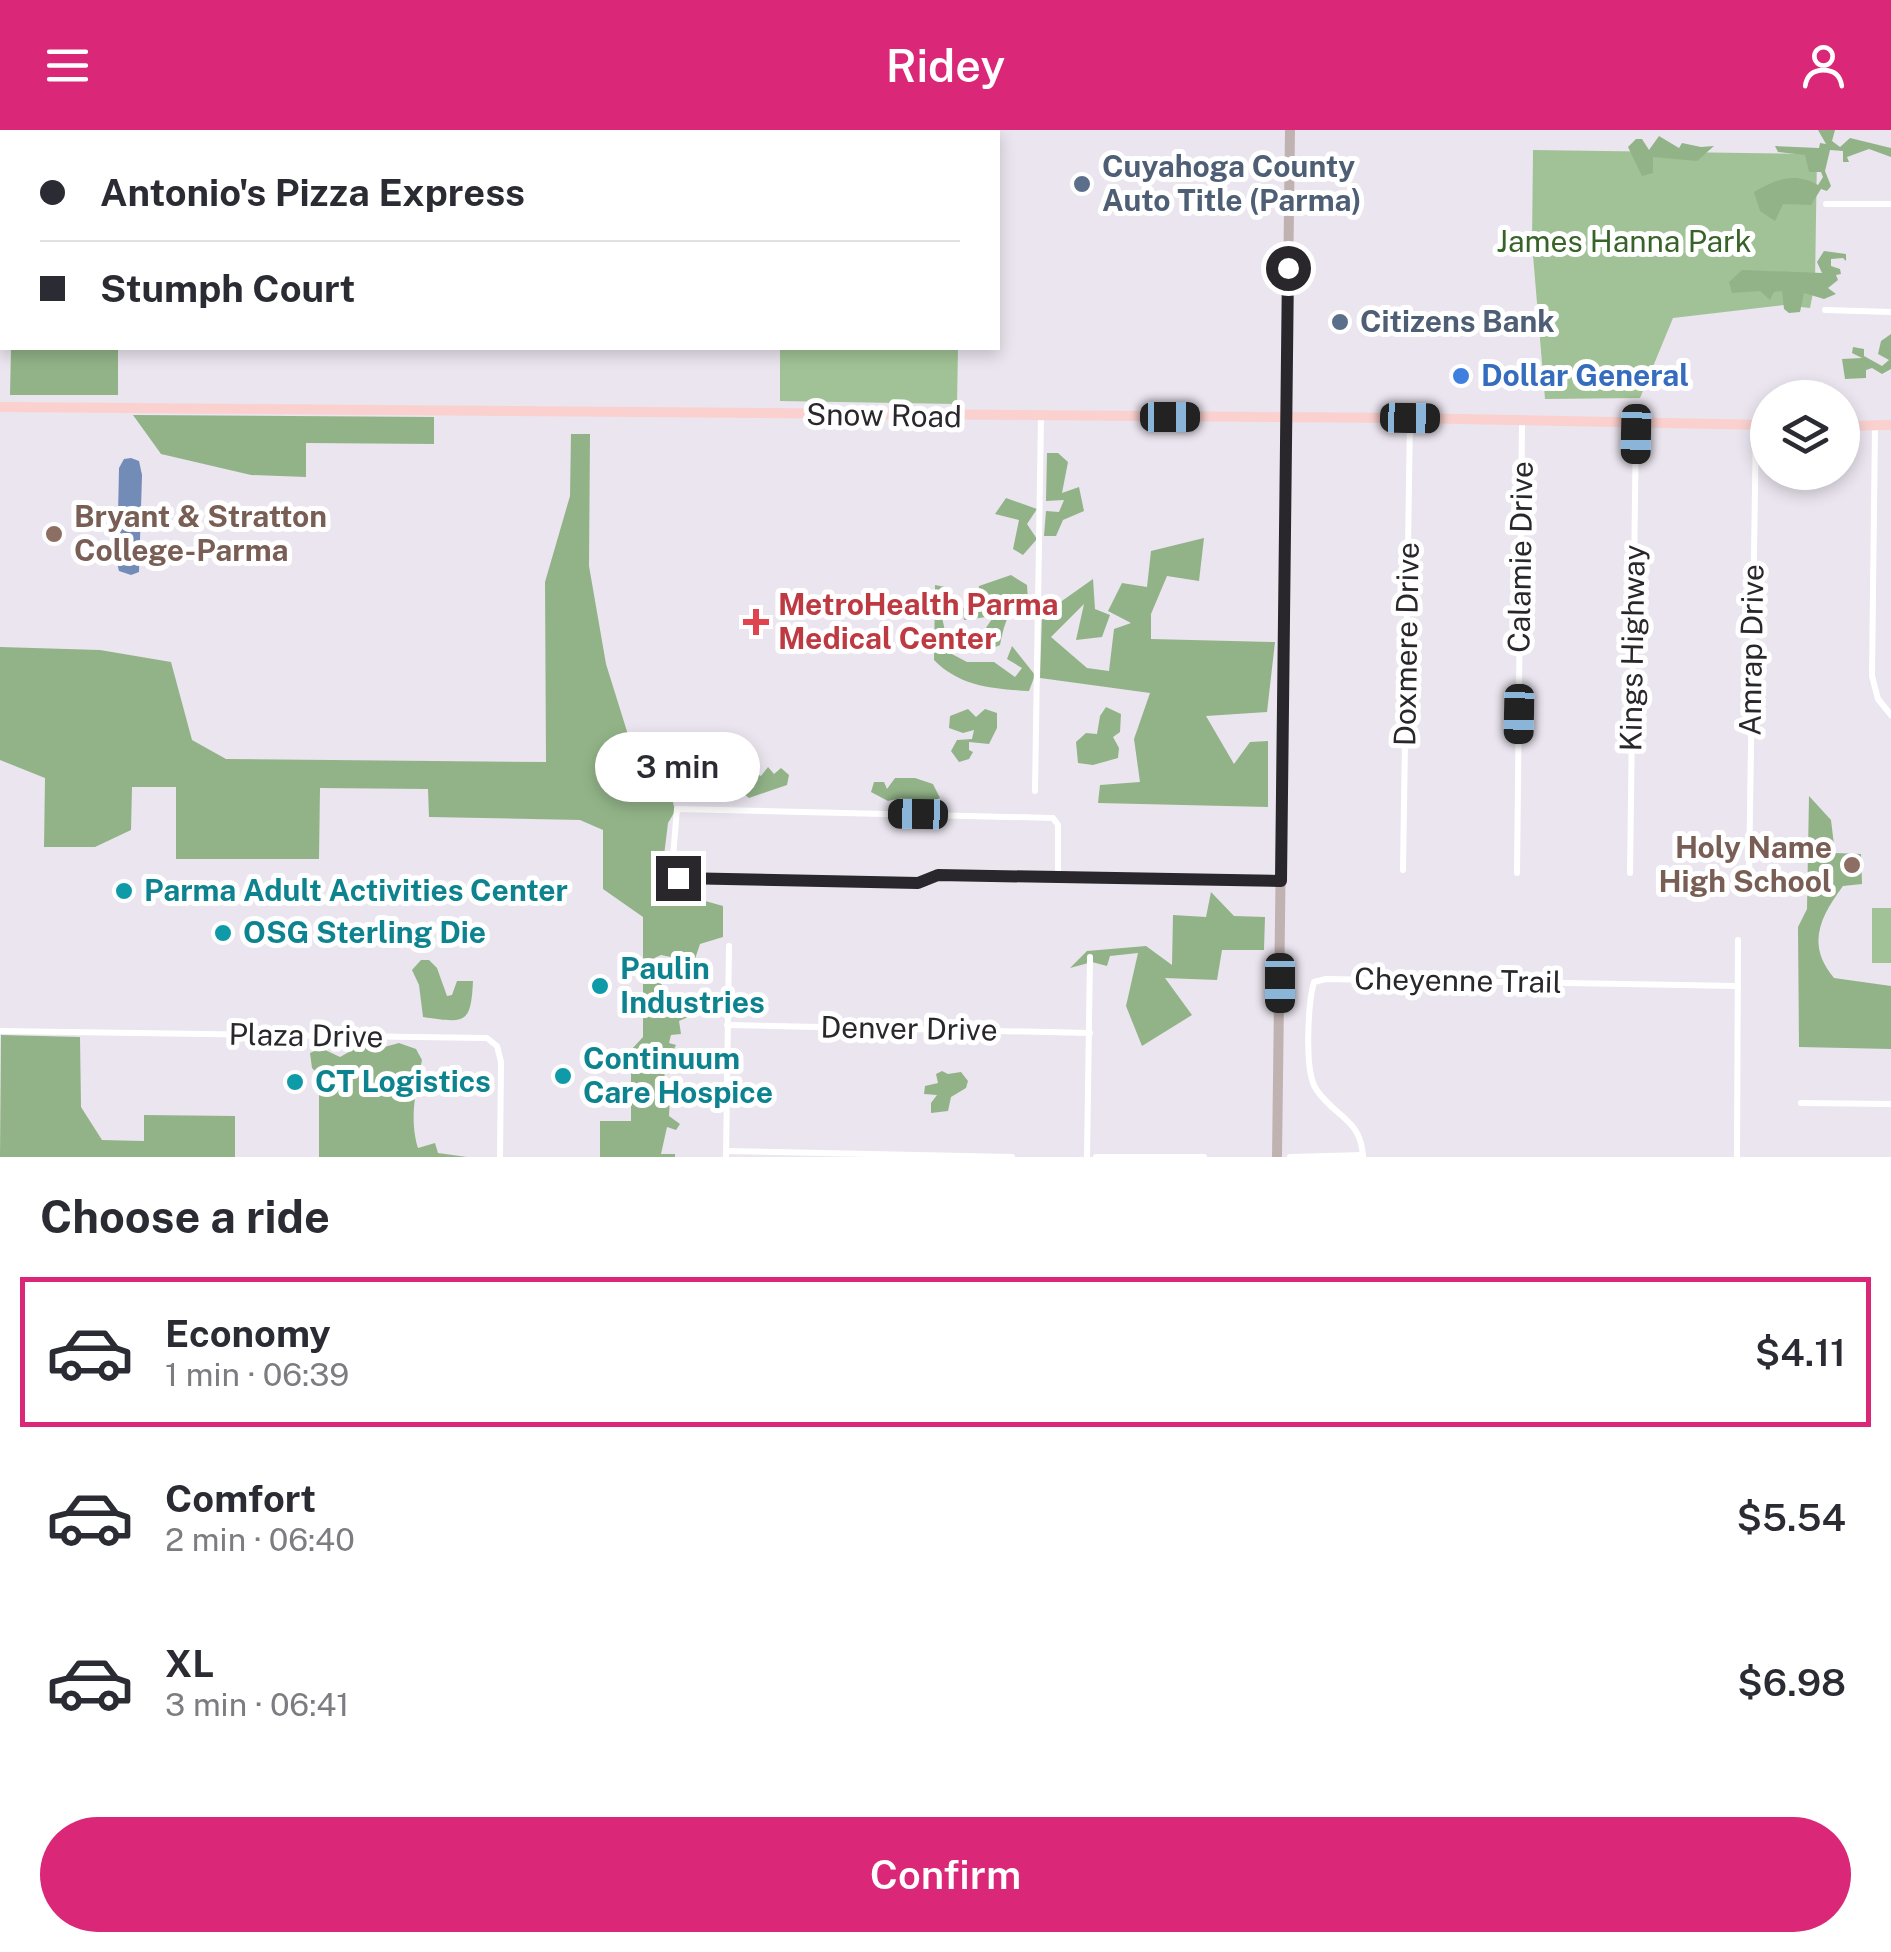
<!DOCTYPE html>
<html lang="en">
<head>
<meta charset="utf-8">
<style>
  body { margin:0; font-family:"Public Sans",sans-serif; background:#f2f2f3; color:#2b2b33; height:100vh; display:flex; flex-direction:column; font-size:38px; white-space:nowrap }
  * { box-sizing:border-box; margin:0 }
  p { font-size:32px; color:#7c7c81 }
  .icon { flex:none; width:55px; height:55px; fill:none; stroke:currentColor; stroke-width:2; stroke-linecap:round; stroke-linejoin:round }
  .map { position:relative; height:1027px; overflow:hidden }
  .sheet { display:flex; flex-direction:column; background:#fff; flex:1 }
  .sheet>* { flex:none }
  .banner { position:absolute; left:0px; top:0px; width:1000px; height:220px; box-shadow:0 5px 15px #0003; display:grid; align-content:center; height:220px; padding:0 40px; background:#fff }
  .controls { position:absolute; left:1750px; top:250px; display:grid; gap:20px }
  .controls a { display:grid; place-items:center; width:110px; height:110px; border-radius:50%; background:#fff; box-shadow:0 5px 15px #0003; font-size:50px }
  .end { position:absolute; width:45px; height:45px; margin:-22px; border:12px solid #29272b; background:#fff; box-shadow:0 0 0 5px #fff }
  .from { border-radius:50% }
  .bubble { position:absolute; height:70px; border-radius:35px; background:#fff; box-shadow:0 5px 15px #0003; font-size:32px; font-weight:600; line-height:70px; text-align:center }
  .car { position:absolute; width:30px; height:60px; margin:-30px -15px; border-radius:12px; box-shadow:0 0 8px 2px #0007; background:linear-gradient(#222 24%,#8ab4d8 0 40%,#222 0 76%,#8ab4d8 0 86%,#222 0) }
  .banner b { display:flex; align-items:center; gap:35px; height:95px; font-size:38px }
  .banner b+b { border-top:2px solid #e1e1e2 }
  .banner i { width:25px; height:25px; background:#2b2b33 }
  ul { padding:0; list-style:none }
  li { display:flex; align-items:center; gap:30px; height:150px; margin:0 20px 15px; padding:0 20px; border:5px solid transparent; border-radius:0px }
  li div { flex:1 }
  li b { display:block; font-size:38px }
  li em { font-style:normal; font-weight:600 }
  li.on { border-color:#db2777 }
  li>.icon { width:90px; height:90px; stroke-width:1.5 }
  h2 { padding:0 40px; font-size:45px; line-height:120px }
  .cta { display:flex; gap:20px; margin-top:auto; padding:20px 40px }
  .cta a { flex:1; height:115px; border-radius:60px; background:#db2777; color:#fff; font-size:40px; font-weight:600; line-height:115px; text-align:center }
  header { display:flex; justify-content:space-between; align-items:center; height:130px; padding:0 40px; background:#db2777; color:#fff; font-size:45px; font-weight:600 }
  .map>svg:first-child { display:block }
</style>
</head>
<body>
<header><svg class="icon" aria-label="menu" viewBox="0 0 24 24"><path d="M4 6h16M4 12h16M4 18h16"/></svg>Ridey<svg class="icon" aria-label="person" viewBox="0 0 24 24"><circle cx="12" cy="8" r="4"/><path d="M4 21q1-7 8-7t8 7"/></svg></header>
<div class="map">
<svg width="1891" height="1027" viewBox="0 0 1891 1027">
  <rect width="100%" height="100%" fill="#ebe5ef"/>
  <g fill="#a1c296">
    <polygon points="1533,20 1817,24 1815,153 1810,178 1784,175 1673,188 1640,268 1545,269 1532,113"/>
    <polygon points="780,218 958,218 957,274 780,271"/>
    <rect x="1872" y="778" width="19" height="55"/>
  </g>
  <g fill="#92b388">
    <path d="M1818,0H1835L1832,11L1840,17L1850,8L1891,18V27L1869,19L1847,27L1849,32H1843V21L1830,20L1825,41L1831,56L1827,61L1821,59L1811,75L1783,74L1775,91L1760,81L1754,62C1776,49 1795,42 1818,55L1823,47L1821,42H1809L1805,25L1778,22L1775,16L1819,18L1820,13L1826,14Z"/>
    <polygon points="1659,6 1679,18 1682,13 1701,17 1714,16 1697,31 1653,27 1653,43 1642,46 1628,17 1636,9 1642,9 1649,20"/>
    <polygon points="1824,121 1846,124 1846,131 1843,128 1831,129 1831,136 1840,139 1841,144 1836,145 1838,150 1828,158 1836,164 1824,169 1804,163 1800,182 1789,183 1784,179 1782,161 1774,162 1770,170 1760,161 1732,163 1729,152 1742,140 1822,143 1817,132"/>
    <polygon points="1891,204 1891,239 1882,244 1872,238 1866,240 1866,248 1845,249 1842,229 1862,228 1852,223 1853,217 1864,219 1864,226 1882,236 1889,230 1878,224 1881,211"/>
    <polygon points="11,218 118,218 118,265 10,265"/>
    <polygon points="133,285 434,287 434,314 306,313 306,347 251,345 161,324"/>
    <path d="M571,304H590L589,436L606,534L630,611L596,643L649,655L687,647L719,654L726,650L733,658L742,659V648L748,640L761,646L768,637L774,644L781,638L789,645L787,655L749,668L743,663L734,662C714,678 698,670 676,660L671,664L675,681L668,693L662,742L677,763L723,776V807L700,814L694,832L661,825L648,831V836L655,835L660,841L663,864L656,869L661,876L659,883L675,871L679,876L691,879L688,887L679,891L681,904L671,905L669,913L676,915L670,927L665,925L664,965L670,966L669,986L680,994L676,1000L667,997L661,1024H675V1027H600V991H631V920L643,907V787L603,759V700L580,690L429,687L428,659L320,658L319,729H176V657H132L131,700L95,717H44L45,648L0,630V517L100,520L171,532L192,610L226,629L546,632L545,452L570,366Z"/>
    <polygon points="1047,323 1058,323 1068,332 1062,363 1079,357 1084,381 1063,390 1056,406 1044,406 1046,381 1059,382 1064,370 1046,371"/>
    <polygon points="1006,368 1037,379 1027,394 1037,409 1023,425 1013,419 1019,390 995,384"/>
    <polygon points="1204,408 1199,451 1167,446 1151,484 1151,509 1275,512 1267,582 1206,586 1234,634 1250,612 1268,611 1268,677 1098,673 1100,655 1140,652 1134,609 1150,563 1040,548 1042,485 1093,449 1095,479 1110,485 1102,507 1076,510 1084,474 1051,507 1087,538 1109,541 1114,499 1131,493 1108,481 1122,453 1147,457 1151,421"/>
    <path d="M1011,445L1027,455L1028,470C1008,475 1004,496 1000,515L987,521L977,511L994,486L964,490L963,478L977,476L979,456Z"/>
    <path d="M935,455L950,458L956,469L941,483L950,523L967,532H994L1015,547L1022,538L1007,529L1012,516L1035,545L1029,561C995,559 960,557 934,530Z"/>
    <polygon points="1106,577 1121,584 1120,602 1113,607 1119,618 1118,628 1093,635 1078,633 1076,612 1086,603 1097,604 1100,586"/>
    <polygon points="968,579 976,587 985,579 997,583 997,598 989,614 969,612 969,620 973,622 969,629 959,632 951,621 957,610 972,609 974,600 963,603 949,598 950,586"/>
    <polygon points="895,648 915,648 933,654 940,668 933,671 917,669 914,674 905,673 902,668 888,671 871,662 874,652 884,652 887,659"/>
    <path d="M1809,666L1831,690L1835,723L1861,724L1862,754L1843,756C1820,787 1806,815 1834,848L1891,856V919L1799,917L1798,797L1807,779Z"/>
    <polygon points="1211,762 1234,786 1265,787 1264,820 1222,820 1217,850 1165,848 1192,885 1142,916 1126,876 1138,823 1110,826 1107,836 1092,832 1070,838 1087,821 1146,816 1172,835 1173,785 1206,787"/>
    <path d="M421,830H429L437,838L447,866L452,865L457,851H473C471,895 465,893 423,887L419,855L412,840Z"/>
    <polygon points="1,905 80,907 81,977 102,1010 144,1011 144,985 235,986 235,1027 0,1027"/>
    <path d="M399,913L416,919L422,930C416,960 409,988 418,1018L435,1013L438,1023L467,1027H319V945L312,938L310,923L321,918L340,927L363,914L377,919Z"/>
    <polygon points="942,941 948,944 961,942 968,951 966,958 951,967 948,981 931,983 931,973 937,965 924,964 925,956 938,953 936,944"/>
  </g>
  <polygon fill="#728cb7" points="131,328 139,331 142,345 139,442 131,445 119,441 117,433 119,338 124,329"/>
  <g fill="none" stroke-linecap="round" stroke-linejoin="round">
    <g stroke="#fff" stroke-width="6">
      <polyline points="1826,74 1891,74"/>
      <polyline points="1825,180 1891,182"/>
      <polyline points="1875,296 1872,546 1878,569 1891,585"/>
      <polyline points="1035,661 1041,287"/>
      <polyline points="1403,740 1410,289"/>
      <polyline points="1517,743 1522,291"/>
      <polyline points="1630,743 1636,293"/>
      <polyline points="1749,745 1756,295"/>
      <polyline points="1058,747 1058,695 1053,688 677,679 672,738 678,747 918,753 938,745 1281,751"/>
      <polyline points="727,895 1090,903"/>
      <polyline points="0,901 487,908 497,916 501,932 500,1027"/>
      <polyline points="1801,973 1891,974"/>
      <polyline points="726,1021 1012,1027"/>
      <polyline points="726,1027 729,816"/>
      <polyline points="1087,1027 1090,827"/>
      <polyline points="1096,1027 1204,1027"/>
      <polyline points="1290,1027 1363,1025"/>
      <path d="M1363,1027C1361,988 1335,988 1316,959C1304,941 1308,873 1314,852L1326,849L1738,856"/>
      <polyline points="1737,1027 1738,810"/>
    </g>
    <polyline stroke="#c1b2b2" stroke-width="10" points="1277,1027 1290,0"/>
    <g stroke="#fad1ce" stroke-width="10">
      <polyline points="0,277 1410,288 1768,295"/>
      <polyline points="1842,296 1891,295"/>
    </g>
  </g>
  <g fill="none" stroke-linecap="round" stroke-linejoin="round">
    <polyline stroke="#29272b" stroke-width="12" points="678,748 918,753 938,745 1281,751 1288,138"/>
  </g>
  <g fill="#5c6f8a" stroke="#fff" stroke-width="4">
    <circle cx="1082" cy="54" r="10"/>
    <circle cx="1340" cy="192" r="10"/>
  </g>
  <circle fill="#3f7fe0" stroke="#fff" stroke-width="4" cx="1461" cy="246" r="10"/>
  <g fill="#8d6e63" stroke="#fff" stroke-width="4">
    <circle cx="54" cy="404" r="10"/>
    <circle cx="1852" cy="735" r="10"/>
  </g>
  <path fill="#e0444e" stroke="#fff" stroke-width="4" d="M751 477h10v10h10v10h-10v10h-10v-10h-10v-10h10z"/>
  <g fill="#0f9aa8" stroke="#fff" stroke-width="4">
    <circle cx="124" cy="761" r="10"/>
    <circle cx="223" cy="803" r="10"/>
    <circle cx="600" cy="856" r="10"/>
    <circle cx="563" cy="946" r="10"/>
    <circle cx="295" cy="952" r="10"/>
  </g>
  <g text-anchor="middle" stroke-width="10" stroke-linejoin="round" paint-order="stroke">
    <g font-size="30" font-weight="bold" fill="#4e5e75" stroke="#fff" text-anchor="start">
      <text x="1102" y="47">Cuyahoga County<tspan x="1102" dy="34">Auto Title (Parma)</tspan></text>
      <text x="1360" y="202">Citizens Bank</text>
    </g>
    <g font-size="30" fill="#376328" stroke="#fff">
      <text x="1624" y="122">James Hanna Park</text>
    </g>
    <g font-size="30" font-weight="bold" fill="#366cbe" stroke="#fff" text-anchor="start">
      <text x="1481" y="256">Dollar General</text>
    </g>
    <g font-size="30" fill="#29272b" stroke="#fff">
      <text transform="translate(884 286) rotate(1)" y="10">Snow Road</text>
      <text transform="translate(1521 427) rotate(-89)" y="10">Calamie Drive</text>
      <text transform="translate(1407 514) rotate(-89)" y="10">Doxmere Drive</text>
      <text transform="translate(1633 518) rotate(-89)" y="10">Kings Highway</text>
      <text transform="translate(1752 520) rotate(-89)" y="10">Amrap Drive</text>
      <text transform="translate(1458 851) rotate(1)" y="10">Cheyenne Trail</text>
      <text transform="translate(909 899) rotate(1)" y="10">Denver Drive</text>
      <text transform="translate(306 906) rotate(1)" y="10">Plaza Drive</text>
    </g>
    <g font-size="30" font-weight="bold" fill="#785e54" stroke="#fff" text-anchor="start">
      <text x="74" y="397">Bryant &amp; Stratton<tspan x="74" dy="34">College-Parma</tspan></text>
      <text x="1832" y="728" text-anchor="end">Holy Name<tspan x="1832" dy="34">High School</tspan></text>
    </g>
    <g font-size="30" font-weight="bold" fill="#be3a42" stroke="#fff" text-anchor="start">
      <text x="778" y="485">MetroHealth Parma<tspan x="778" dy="34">Medical Center</tspan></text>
    </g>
    <g font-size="30" font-weight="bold" fill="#0d838f" stroke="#fff" text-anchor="start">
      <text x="144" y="771">Parma Adult Activities Center</text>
      <text x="243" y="813">OSG Sterling Die</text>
      <text x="620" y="849">Paulin<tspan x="620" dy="34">Industries</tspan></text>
      <text x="583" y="939">Continuum<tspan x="583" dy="34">Care Hospice</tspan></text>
      <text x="315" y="962">CT Logistics</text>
    </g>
  </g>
</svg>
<div class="controls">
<a><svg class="icon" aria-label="layers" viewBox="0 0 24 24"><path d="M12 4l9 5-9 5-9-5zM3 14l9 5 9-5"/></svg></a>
</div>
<i class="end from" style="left:1288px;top:138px"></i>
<i class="end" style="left:678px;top:748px"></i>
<div class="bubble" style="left:595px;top:602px;width:165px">3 min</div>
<i class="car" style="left:1170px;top:287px;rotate:90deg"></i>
<i class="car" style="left:1410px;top:288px;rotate:91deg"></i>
<i class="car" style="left:1636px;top:304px;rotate:181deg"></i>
<i class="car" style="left:1519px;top:584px;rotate:181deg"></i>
<i class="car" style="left:918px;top:684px;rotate:271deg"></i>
<i class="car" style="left:1280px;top:853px;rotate:180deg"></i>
<div class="banner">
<b><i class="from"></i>Antonio's Pizza Express</b>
<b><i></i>Stumph Court</b>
</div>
</div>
<section class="sheet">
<h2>Choose a ride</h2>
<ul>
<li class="on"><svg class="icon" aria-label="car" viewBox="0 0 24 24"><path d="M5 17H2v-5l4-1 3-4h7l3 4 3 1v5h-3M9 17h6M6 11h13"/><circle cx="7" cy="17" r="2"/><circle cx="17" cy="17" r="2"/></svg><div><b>Economy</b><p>1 min · 06:39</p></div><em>$4.11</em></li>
<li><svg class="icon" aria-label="car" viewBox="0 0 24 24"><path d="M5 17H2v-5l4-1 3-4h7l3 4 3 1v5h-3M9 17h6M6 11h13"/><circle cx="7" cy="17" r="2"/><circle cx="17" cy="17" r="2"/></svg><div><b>Comfort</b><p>2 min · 06:40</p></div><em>$5.54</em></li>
<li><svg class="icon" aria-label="car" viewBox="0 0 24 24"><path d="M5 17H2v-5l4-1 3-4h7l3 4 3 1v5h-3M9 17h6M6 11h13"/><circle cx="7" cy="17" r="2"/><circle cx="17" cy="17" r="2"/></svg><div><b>XL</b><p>3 min · 06:41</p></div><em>$6.98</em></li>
</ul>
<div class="cta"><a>Confirm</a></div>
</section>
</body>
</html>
